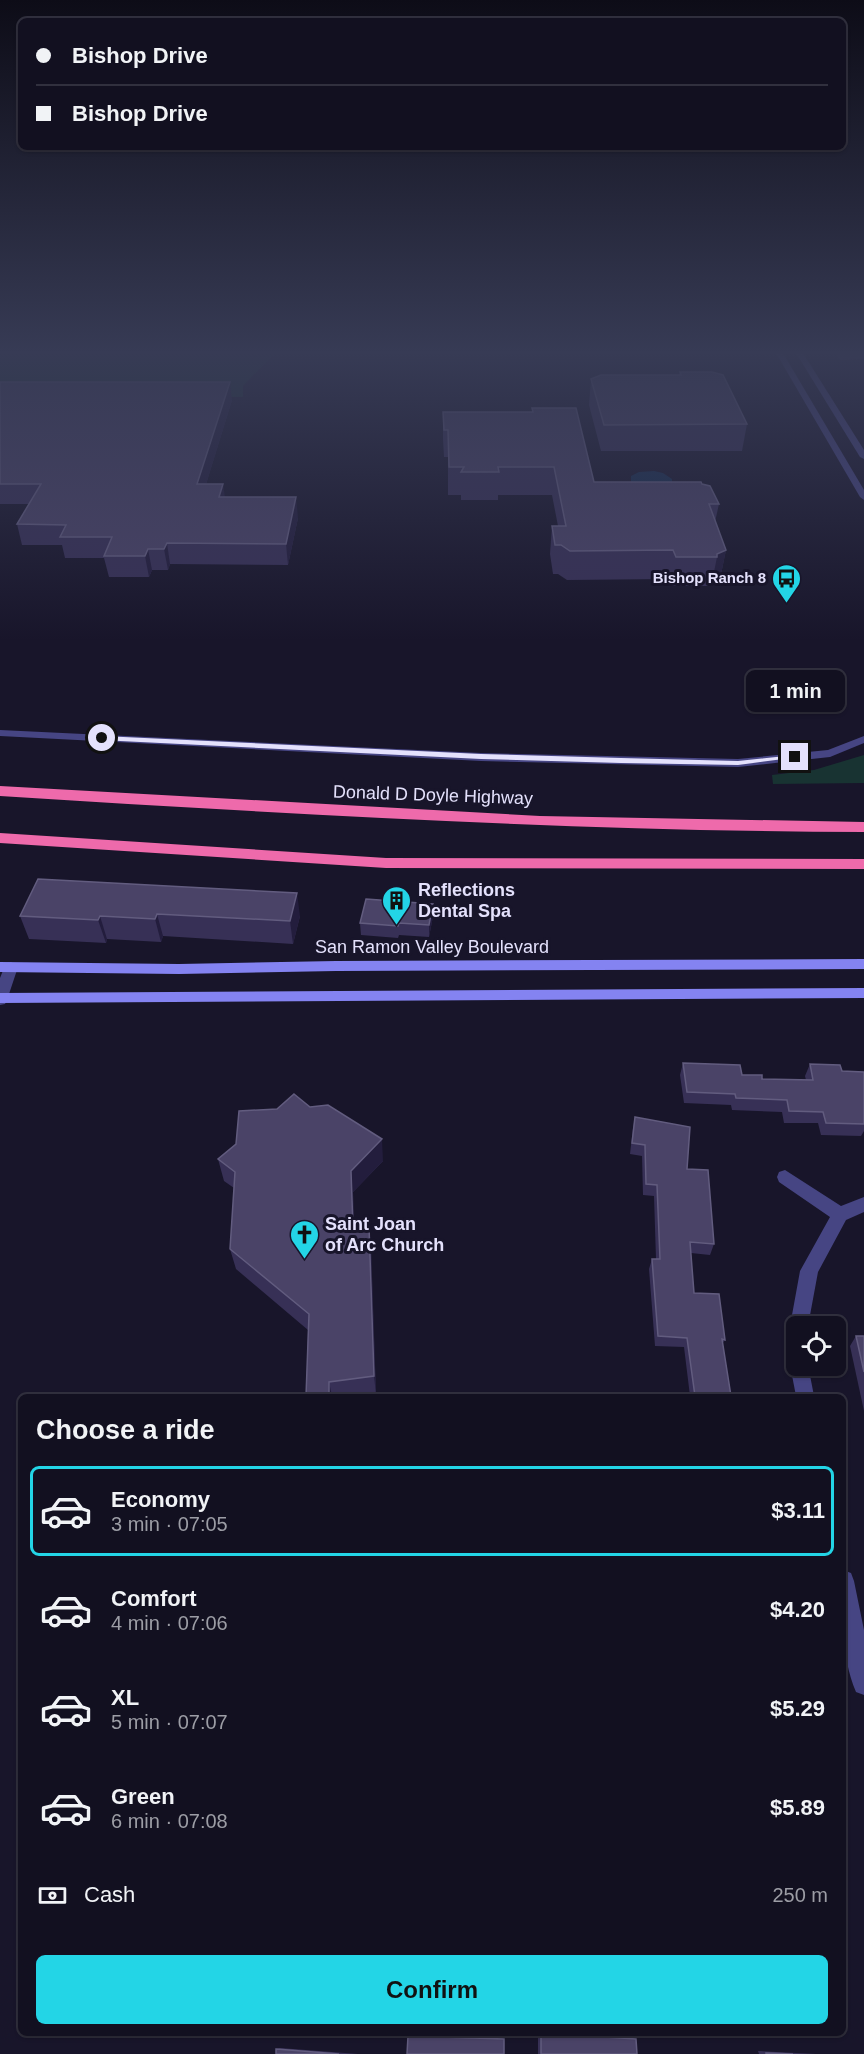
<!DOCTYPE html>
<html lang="en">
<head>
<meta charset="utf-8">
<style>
  body { margin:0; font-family:Arial,sans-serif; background:#1f1e2d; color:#f1f3f6; height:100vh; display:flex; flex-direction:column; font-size:22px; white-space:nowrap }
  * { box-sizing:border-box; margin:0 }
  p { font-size:20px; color:#9c9da5 }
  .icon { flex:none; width:33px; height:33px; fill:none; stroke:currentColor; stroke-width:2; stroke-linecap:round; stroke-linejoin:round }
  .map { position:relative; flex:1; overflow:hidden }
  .drawer { position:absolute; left:18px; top:1394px; width:828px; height:642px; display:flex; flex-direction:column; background:#121020; border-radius:9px; box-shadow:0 2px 4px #0004,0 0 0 2px #31303e }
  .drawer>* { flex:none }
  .banner { position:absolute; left:18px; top:18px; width:828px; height:132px; border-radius:9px; box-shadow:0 2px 4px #0004,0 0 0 2px #31303e; display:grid; align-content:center; height:132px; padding:0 18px; background:#121020 }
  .buttons { position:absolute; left:786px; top:1316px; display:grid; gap:12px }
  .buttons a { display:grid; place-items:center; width:60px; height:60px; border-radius:9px; background:#121020; box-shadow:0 2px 4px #0004,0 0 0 2px #31303e; font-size:30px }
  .end { position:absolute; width:27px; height:27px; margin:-14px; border:8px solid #e4e1fc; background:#111; box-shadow:0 0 0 3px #111 }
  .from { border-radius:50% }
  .bubble { position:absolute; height:42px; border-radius:9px; background:#121020; box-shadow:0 2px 4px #0004,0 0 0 2px #31303e; font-size:20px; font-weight:600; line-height:42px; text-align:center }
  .banner b { display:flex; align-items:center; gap:21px; height:57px; font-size:22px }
  .banner b+b { border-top:2px solid #31303e }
  .banner i { width:15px; height:15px; background:#f1f3f6 }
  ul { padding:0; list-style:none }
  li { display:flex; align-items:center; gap:18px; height:90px; margin:0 12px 9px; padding:0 6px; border:3px solid transparent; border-radius:9px }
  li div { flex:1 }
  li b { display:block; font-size:22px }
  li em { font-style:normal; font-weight:600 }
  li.active { border-color:#23d5e6 }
  li>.icon { width:54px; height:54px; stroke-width:1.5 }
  h2 { padding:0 18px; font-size:27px; line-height:72px }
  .pay { display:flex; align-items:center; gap:15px; height:66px; padding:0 18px; font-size:22px }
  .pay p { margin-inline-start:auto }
  .action { display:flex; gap:12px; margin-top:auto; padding:12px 18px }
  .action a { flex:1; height:69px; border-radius:9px; background:#23d5e6; color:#111; font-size:24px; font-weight:600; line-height:69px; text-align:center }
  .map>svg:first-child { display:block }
</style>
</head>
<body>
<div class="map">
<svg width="864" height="2054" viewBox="0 0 864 2054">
  <rect width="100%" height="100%" fill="#18152a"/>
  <g fill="#183332">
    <polygon points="0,353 275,353 243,386 243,397 0,398"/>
    <polygon points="864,755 864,783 773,784 772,775 814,770"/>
  </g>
  <polygon fill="#162c4d" points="654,471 663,473 672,479 672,483 631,482 631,476 639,472"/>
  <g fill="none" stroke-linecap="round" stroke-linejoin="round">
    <g fill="#464583" fill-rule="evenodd">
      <polygon points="776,353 783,353 864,490 864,500 860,497"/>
      <polygon points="796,353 803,353 864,450 864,459 860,457"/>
      <polygon points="0,730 481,753 738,759 828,750 864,736 864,743 830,757 738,767 481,761 0,736"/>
      <polygon points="11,962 18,967 7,1000 5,1004 0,1005 0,978 6,963"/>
      <path d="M785,1170L841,1206L864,1197V1212L846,1220L818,1272L808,1326H796V1365H808L814,1396H796L790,1365L792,1359C784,1354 786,1343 789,1336L796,1333L790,1326L800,1271L830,1217L779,1182L777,1177L779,1172Z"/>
      <path d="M843,1570L851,1573L854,1581L864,1630V1695L856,1692C840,1654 843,1611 843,1570Z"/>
    </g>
    <g fill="#8483f1" fill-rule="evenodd">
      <polygon points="864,959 864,969 336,971 179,974 0,972 0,962 179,964 336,961"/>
      <polygon points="864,988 864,998 0,1003 0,993"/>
    </g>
    <g fill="#ee6aab" fill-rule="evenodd">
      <path d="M0,786L540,816L864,822V832C575,831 288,814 0,796Z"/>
      <polygon points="0,833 386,858 864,859 864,869 386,868 0,843"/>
    </g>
  </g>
  <g fill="#373056">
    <polygon points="836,353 864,353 864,359 840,360"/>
    <polygon points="680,372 747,424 742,451 601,451 589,405 591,379 679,375"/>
    <polygon points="0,382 232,400 206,484 225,497 298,518 288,565 170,564 168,570 152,570 149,577 109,577 104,558 65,558 62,545 22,545 17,524 29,504 0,504"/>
    <polygon points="532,408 594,482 702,484 719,504 715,522 726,550 720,579 712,582 712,586 671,586 668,579 567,580 558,574 553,574 550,554 552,526 558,526 552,495 498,495 498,500 461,500 461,495 448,495 448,457 444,457 443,439 443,412 532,412"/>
    <polygon points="38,879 300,916 293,944 163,936 161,942 107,939 106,943 29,939 20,916"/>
    <polygon points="433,916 429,937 399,935 398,938 361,935 360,923"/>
    <polygon points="683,1063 762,1079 806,1080 805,1076 810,1064 842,1071 864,1072 864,1131 861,1136 821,1135 818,1123 784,1123 782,1112 732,1110 731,1105 684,1103 680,1075"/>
    <polygon points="635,1117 687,1169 714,1244 710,1255 691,1253 694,1293 725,1340 722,1344 731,1396 690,1396 684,1347 655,1346 649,1269 652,1259 656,1259 654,1196 643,1195 642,1156 630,1154 633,1128"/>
    <polygon points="218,1159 383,1161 353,1192 354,1227 369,1226 371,1247 376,1394 356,1396 306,1396 308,1330 236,1269 230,1249 234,1188 224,1181"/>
    <polygon points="856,1336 864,1336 864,1411 850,1346"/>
    <polygon points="538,2032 631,2038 636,2039 637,2054 538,2054"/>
    <polygon points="408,2035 502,2038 504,2039 408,2036"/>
    <polygon points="280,2048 358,2054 276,2054 276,2049"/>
    <polygon points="758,2051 816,2054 759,2054"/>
  </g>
  <g fill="#231d3d">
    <polygon points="230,382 232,400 200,504 197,484"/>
    <polygon points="223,484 226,504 219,497"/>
    <polygon points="296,497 298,518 288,565 286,544"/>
    <polygon points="167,543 170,564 168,570 164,549"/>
    <polygon points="148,549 152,570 149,577 145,556"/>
    <polygon points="726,550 720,579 712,582 717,557 717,554"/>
    <polygon points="297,893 300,916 293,944 290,921"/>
    <polygon points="433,904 433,916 429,937 429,925"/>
    <polygon points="157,914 163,936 161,942 155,919"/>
    <polygon points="100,916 107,939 106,943 98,920"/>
    <polygon points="382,1139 383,1161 353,1192 355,1248 353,1228 351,1171"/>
    <polygon points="369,1226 371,1247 376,1394 374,1376"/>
    <polygon points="329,1382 332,1396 329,1396"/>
  </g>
  <g fill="#4a4367" stroke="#625c7f" stroke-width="1.5">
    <polygon points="680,372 712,372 723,375 747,424 604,425 591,379 601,375 681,375"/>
    <polygon points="0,382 230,382 197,484 223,484 219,497 296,497 286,544 167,543 164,549 148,549 145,556 104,556 112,537 60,537 66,525 17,524 41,484 0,484"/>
    <polygon points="532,408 576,408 594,482 701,482 702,484 710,486 719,504 709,504 726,550 717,554 717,557 676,557 673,550 570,551 561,545 555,545 552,526 566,526 554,467 498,467 499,472 461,472 464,467 449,467 448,430 444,430 443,412 533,412"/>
    <polygon points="38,879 297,893 290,921 157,914 155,919 100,916 98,920 20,916"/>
    <polygon points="366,899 433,904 429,925 399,923 398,926 360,923"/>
    <polygon points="683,1063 740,1065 742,1075 762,1075 762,1079 813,1080 810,1064 840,1065 842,1071 864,1072 864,1124 826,1123 823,1112 789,1111 787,1100 736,1098 735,1094 687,1092"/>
    <polygon points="294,1094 310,1107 328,1105 382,1139 351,1171 353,1228 369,1226 374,1376 329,1382 329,1396 306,1396 309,1314 230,1249 235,1172 218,1159 236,1144 239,1111 277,1109"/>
    <polygon points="635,1117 690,1127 687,1169 708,1170 714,1244 690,1242 694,1293 719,1294 725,1340 722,1339 731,1396 695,1396 687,1338 658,1336 652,1259 660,1259 657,1185 646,1184 645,1145 632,1143"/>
    <polygon points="856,1336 864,1336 864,1372"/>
    <polygon points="541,2033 636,2039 637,2054 541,2054"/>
    <polygon points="408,2036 504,2039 504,2054 407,2054"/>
    <polygon points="276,2049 339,2054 276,2054"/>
    <polygon points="766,2053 793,2054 766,2054"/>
  </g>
  <linearGradient id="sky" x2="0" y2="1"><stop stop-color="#0d0c17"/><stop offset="0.55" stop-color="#373b55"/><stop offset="1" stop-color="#373b55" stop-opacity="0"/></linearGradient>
  <rect width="864" height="641" fill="url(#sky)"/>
  <polygon fill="#e4e1fc" points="102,736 481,754 621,758 738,761 795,755 799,757 738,765 621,763 481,759 100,740 100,736"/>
  <defs>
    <symbol id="bus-pin" viewBox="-11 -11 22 30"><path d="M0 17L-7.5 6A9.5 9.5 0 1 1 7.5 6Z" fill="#23d5e6" stroke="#18152a"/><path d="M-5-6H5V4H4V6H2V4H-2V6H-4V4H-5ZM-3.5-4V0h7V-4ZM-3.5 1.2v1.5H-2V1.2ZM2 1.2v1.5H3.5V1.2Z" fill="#111"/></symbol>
    <symbol id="building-pin" viewBox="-11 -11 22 30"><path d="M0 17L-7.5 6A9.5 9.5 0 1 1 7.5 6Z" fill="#23d5e6" stroke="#18152a"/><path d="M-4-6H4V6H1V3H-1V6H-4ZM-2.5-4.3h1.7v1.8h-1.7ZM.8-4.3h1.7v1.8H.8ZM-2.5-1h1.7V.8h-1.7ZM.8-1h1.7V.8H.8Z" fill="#111"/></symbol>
    <symbol id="church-pin" viewBox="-11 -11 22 30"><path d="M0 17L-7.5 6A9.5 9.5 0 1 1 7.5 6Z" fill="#23d5e6" stroke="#18152a"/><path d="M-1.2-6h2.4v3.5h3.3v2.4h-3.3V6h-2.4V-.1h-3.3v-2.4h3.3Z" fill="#111"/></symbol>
  </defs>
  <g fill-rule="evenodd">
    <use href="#bus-pin" x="770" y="562" width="33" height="45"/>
    <use href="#building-pin" x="380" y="884" width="33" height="45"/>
    <use href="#church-pin" x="288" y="1218" width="33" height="45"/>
  </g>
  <g text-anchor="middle" stroke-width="6" stroke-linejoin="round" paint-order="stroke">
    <g font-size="15" font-weight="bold" fill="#e4e1fc" stroke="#18152a" text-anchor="end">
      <text x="766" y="583">Bishop Ranch 8</text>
    </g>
    <g font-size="18" fill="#e4e1fc" stroke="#18152a">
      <text transform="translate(433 795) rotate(2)" y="6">Donald D Doyle Highway</text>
      <text x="432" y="953">San Ramon Valley Boulevard</text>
    </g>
    <g font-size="18" font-weight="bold" fill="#e4e1fc" stroke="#18152a" text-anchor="start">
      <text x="418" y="896">Reflections<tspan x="418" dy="21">Dental Spa</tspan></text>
      <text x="325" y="1230">Saint Joan<tspan x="325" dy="21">of Arc Church</tspan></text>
    </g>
  </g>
</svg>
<div class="buttons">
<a><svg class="icon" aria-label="locate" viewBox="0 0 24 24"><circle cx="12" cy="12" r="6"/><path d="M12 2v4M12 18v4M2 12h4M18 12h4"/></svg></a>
</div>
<i class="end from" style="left:102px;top:738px"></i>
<i class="end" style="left:795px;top:757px"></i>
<div class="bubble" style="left:746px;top:670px;width:99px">1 min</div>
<div class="banner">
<b><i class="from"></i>Bishop Drive</b>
<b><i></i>Bishop Drive</b>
</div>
<section class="drawer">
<h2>Choose a ride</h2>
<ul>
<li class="active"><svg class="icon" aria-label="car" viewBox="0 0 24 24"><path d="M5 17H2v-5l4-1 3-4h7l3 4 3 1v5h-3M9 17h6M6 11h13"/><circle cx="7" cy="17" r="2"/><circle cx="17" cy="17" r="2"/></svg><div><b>Economy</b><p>3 min · 07:05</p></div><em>$3.11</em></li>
<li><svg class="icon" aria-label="car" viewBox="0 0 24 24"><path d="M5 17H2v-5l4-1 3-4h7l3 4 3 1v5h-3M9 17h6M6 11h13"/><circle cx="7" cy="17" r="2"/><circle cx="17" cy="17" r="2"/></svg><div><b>Comfort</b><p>4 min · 07:06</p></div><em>$4.20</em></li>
<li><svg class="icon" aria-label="car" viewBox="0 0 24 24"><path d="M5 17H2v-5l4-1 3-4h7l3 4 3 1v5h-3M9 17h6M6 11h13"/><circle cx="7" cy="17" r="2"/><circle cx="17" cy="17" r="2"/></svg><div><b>XL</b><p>5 min · 07:07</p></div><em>$5.29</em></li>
<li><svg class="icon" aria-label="car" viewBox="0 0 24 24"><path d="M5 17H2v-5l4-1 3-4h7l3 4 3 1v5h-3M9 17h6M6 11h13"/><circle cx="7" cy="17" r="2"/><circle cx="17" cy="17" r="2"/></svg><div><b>Green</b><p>6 min · 07:08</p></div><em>$5.89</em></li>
</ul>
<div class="pay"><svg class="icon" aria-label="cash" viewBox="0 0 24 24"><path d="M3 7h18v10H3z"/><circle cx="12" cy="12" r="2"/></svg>Cash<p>250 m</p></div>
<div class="action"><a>Confirm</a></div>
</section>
</div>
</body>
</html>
